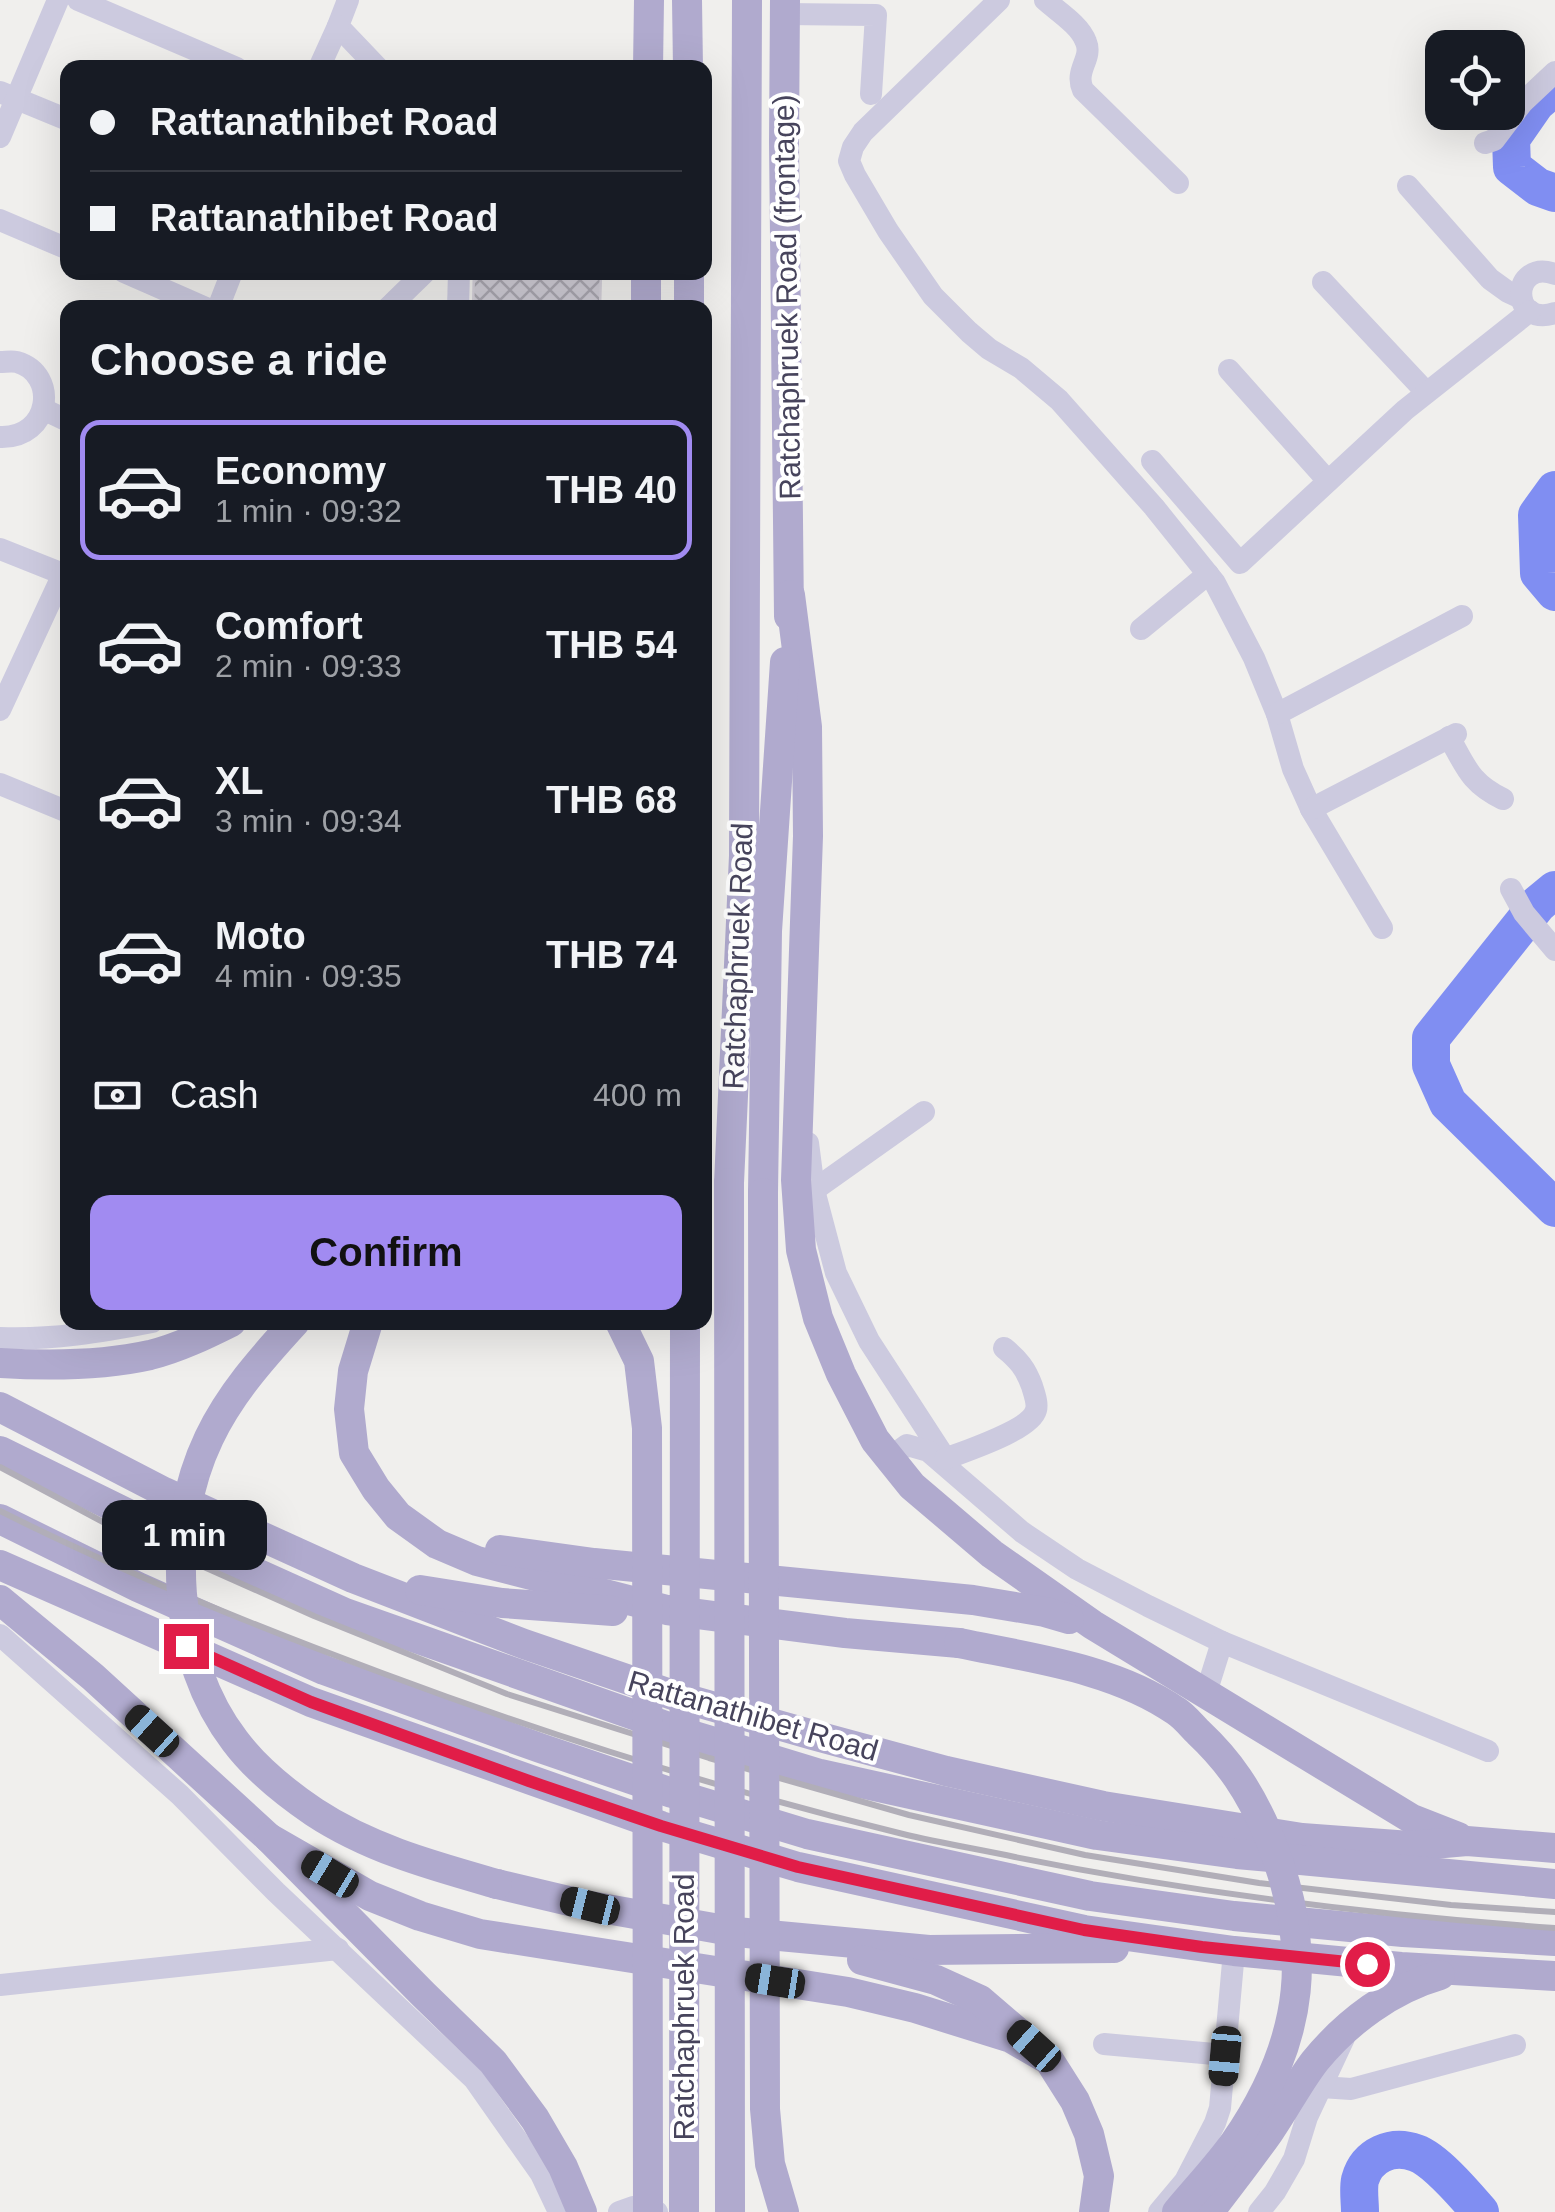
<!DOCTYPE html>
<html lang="en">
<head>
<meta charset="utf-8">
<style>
  body { margin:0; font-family:Arial,sans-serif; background:#242831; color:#f1f3f6; height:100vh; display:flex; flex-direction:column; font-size:38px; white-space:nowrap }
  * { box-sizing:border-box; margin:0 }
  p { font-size:32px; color:#9ea1a6 }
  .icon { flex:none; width:55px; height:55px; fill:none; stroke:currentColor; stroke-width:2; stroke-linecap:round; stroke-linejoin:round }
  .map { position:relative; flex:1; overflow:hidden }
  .details { position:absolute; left:60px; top:300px; width:652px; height:1030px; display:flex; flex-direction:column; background:#171b24; border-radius:20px; box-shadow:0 10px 40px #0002 }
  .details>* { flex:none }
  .banner { position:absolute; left:60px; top:60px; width:652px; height:220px; border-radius:20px; box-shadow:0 10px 40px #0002; display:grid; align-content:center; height:220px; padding:0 30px; background:#171b24 }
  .controls { position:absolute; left:1425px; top:30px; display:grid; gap:20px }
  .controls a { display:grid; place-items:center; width:100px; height:100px; border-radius:20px; background:#171b24; box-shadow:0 10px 40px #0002; font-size:50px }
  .end { position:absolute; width:45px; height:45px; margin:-22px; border:12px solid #e11d48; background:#fff; box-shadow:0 0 0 5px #fff }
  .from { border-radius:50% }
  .bubble { position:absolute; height:70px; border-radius:20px; background:#171b24; box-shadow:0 10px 40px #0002; font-size:32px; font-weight:700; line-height:70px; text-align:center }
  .car { position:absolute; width:30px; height:60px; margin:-30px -15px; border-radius:12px; box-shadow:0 0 8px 2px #0007; background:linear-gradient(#222 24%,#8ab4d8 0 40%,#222 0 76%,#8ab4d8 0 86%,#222 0) }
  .banner b { display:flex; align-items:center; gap:35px; height:95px; font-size:38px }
  .banner b+b { border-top:2px solid #363941 }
  .banner i { width:25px; height:25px; background:#f1f3f6 }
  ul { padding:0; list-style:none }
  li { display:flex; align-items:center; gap:30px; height:140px; margin:0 20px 15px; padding:0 10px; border:5px solid transparent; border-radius:20px }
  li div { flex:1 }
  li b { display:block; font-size:38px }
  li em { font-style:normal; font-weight:700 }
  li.active { border-color:#a18bf1 }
  li>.icon { width:90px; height:90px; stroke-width:1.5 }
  h2 { padding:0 30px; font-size:45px; line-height:120px }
  .pay { display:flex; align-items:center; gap:25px; height:110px; padding:0 30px; font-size:38px }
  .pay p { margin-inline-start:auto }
  .action { display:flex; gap:20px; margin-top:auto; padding:20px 30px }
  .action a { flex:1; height:115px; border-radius:20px; background:#a18bf1; color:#111; font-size:40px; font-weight:700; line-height:115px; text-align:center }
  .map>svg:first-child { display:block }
</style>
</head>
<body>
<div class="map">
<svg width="1555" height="2212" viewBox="0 0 1555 2212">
  <defs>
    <pattern id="building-cross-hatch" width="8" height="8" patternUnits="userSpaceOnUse" patternTransform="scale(2.5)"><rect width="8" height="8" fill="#cfccd5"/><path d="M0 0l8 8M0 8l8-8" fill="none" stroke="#aaa7b0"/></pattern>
  </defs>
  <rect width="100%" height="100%" fill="#f0efed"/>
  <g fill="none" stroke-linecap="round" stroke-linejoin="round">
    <g stroke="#808ef2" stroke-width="38">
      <polyline points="1555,87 1536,103 1511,139 1512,167 1538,187 1555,193"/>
      <polyline points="1555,490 1537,515 1539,573 1555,592"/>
      <polyline points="1555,890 1538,904 1431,1038 1431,1065 1448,1103 1555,1208"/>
      <path d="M1360,2212C1360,2202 1358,2189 1360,2180C1367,2155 1392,2144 1416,2153C1436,2160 1466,2196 1480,2212"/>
    </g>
  </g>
  <polygon fill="url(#building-cross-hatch)" stroke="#d4d0d9" stroke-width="2.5" points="474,272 601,272 600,308 473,308"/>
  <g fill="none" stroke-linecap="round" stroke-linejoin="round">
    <g stroke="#cccadf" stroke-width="22">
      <polyline points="78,0 237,68"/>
      <polyline points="348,0 338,26 378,68"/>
      <polyline points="999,0 863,132 853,147 849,161 855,175 888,231 933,296 969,332 989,349 1021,368 1059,400 1154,507 1215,583 1254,658 1277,714 1293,769 1311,809 1382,928"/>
      <path d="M1045,0C1057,11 1080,25 1086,42C1093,59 1074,70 1083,90L1178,183"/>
      <polyline points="785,14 876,15 871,94"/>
      <polyline points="319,68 338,26"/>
      <polyline points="0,92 68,120"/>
      <polyline points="0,137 58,0"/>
      <polyline points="1485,143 1494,140 1522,103 1555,72"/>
      <polyline points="1408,186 1490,279 1508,292 1521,298"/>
      <polyline points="0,220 68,249"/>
      <polyline points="124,272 206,308"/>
      <path d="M1555,274C1511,258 1509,328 1555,313"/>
      <polyline points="1323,282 1426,392"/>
      <polyline points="218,308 232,272"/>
      <polyline points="388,308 425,272"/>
      <polyline points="458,308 459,272"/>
      <path d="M0,362C6,362 11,361 17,362C59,374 51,439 0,437"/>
      <polyline points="1229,370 1328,481"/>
      <polyline points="43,409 68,421"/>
      <polyline points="1152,461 1240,563 1405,410 1530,311"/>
      <polyline points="0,549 68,576"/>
      <polyline points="1141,629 1208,574"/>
      <polyline points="0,710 63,574"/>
      <polyline points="1277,714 1462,616"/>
      <path d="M1449,737C1466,767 1470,783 1503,799"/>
      <polyline points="0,784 68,812"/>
      <polyline points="1311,809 1456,734"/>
      <polyline points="1511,889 1524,913 1555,950"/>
      <polyline points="808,1143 814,1190 836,1273 869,1341 945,1458"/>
      <polyline points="814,1190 924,1112"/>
      <path d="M0,1338C52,1340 101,1332 152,1322"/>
      <polyline points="889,1458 907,1445 928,1451 1022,1532 1077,1569 1148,1606 1222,1642 1488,1751"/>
      <path d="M945,1459C965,1451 1031,1430 1036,1410C1038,1403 1034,1393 1032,1386C1026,1369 1018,1359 1004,1348"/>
      <polyline points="0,1635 180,1795 276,1892 474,2079 541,2174 559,2212"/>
      <polyline points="1206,1693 1222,1642"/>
      <polyline points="0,1985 338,1949"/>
      <polyline points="1104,2044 1225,2055"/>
      <polyline points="1321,2087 1351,2089 1515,2045"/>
      <polyline points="619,2212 633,2207 657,2212"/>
      <polyline points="1159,2212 1185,2181 1215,2123 1220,2108 1234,1951"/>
      <polyline points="1259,2212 1275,2192 1294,2159 1307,2117 1344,2038"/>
    </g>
    <g stroke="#b0aace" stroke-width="30">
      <polyline points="687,0 688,68"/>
      <polyline points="785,0 784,142 789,616"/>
      <polyline points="648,68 649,0"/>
      <polyline points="689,272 689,308"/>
      <polyline points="646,308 646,272"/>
      <polyline points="790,595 807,727 808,836 796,1180 801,1250 818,1318 841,1374 875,1440 912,1486 992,1554 1093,1625 1412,1819 1458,1837"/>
      <polyline points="729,1183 744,856 747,0"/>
      <polyline points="763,1193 767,931 785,662"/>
      <polyline points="368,1322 353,1371 349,1409 354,1453 376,1489 398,1516 437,1544 477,1561 667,1610 845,1633 959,1643"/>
      <path d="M0,1363C50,1366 101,1366 150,1355C178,1348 205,1335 231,1322"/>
      <polyline points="0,1407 164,1492 353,1578 524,1644 676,1696 813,1735 946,1771 1103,1806 1302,1838 1410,1846 1467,1841 1555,1848"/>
      <polyline points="0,1451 163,1531 345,1613 688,1734 820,1774 1097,1835 1237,1854 1555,1884"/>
      <polyline points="0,1519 138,1587 324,1670 540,1748 672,1793 807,1834 1090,1896 1234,1916 1403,1932 1555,1941"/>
      <polyline points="500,1550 594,1563 973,1600 1045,1612 1069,1619"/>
      <polyline points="0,1565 311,1702 661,1826 798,1867 1084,1930 1234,1951 1401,1967 1555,1976"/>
      <polyline points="420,1590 502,1603 613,1611"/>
      <polyline points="0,1600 93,1677 269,1838 423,1994 493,2062 535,2119 563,2167 582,2212"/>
      <polyline points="269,1838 370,1896 420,1916 480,1934 848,1992 915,2008 1011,2038 1049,2060 1075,2101 1089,2134 1099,2176 1094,2212"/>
      <polyline points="497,1884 590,1906 736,1932 929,1950 1114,1948"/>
      <polyline points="862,1960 936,1980 980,2000 1021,2035"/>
      <path d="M1209,2212C1229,2186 1250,2159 1269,2132C1285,2109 1298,2083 1315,2061C1347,2022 1391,1989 1440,1975"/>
    </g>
    <g stroke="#b1aeb8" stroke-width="6">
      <polyline points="0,1467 103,1522 314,1616 507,1694 709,1758 909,1815 1085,1855 1259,1883 1451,1905 1555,1912"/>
      <path d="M0,1511C124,1573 252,1625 382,1673C553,1737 726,1791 903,1834C940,1843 977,1849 1015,1857C1193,1893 1374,1915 1555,1928"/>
    </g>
    <g stroke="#b0aace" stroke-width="30">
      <polyline points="729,1183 730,2212"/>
      <polyline points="763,1193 765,2109 770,2164 784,2212"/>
      <path d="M295,1322C262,1358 230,1394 209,1438C165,1530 172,1659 235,1741C256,1769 286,1793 314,1812C370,1849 434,1866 497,1884"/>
      <polyline points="620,1322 639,1361 647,1428 648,2212"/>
      <path d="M959,1643C1031,1658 1114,1668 1176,1711C1184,1716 1191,1725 1198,1732C1230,1762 1249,1791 1267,1832C1315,1946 1306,2039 1235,2142C1218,2166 1196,2189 1177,2212"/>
      <polyline points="684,2212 685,1322"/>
    </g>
  </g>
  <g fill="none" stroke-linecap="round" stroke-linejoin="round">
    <polyline stroke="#e11d48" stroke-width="12" points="186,1646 311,1702 529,1781 661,1826 798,1867 1084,1930 1202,1947 1367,1964"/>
  </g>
  <g text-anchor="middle" stroke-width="8" stroke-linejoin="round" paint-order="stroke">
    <g font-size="30" fill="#47445c" stroke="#fff">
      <text transform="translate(787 297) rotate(-91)" y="10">Ratchaphruek Road (frontage)</text>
      <text transform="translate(738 956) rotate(-88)" y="10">Ratchaphruek Road</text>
      <text transform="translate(753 1716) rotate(16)" y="10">Rattanathibet Road</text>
      <text transform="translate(684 2007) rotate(-90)" y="10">Ratchaphruek Road</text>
    </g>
  </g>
</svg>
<div class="controls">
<a><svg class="icon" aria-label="locate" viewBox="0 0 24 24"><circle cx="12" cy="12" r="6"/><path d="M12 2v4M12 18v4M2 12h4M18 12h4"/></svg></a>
</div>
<i class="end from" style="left:1367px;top:1964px"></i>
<i class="end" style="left:186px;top:1646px"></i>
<div class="bubble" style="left:102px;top:1500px;width:165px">1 min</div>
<i class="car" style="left:152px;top:1731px;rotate:312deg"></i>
<i class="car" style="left:330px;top:1874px;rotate:301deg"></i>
<i class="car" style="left:590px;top:1906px;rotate:284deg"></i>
<i class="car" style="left:775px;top:1981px;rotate:279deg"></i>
<i class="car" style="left:1034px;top:2046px;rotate:312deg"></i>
<i class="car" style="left:1225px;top:2056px;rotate:185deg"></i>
<div class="banner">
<b><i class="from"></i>Rattanathibet Road</b>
<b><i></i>Rattanathibet Road</b>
</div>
<section class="details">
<h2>Choose a ride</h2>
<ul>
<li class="active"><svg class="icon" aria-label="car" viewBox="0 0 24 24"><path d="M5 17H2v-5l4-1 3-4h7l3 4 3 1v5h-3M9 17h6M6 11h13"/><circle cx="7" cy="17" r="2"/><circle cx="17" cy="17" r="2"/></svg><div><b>Economy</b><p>1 min · 09:32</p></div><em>THB 40</em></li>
<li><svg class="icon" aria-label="car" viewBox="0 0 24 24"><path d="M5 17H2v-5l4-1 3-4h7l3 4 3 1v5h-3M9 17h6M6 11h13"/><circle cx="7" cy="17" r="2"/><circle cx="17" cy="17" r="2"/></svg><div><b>Comfort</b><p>2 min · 09:33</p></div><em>THB 54</em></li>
<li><svg class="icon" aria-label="car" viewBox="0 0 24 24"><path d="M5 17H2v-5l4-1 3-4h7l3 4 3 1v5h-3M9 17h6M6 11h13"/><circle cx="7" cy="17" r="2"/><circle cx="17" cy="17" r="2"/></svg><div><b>XL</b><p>3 min · 09:34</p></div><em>THB 68</em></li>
<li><svg class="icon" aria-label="car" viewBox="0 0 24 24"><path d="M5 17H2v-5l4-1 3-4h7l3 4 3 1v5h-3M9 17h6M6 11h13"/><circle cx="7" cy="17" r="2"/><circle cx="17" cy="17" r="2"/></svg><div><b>Moto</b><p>4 min · 09:35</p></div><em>THB 74</em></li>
</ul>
<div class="pay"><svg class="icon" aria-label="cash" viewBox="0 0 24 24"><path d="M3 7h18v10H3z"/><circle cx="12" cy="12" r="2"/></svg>Cash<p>400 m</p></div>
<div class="action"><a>Confirm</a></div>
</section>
</div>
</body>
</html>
